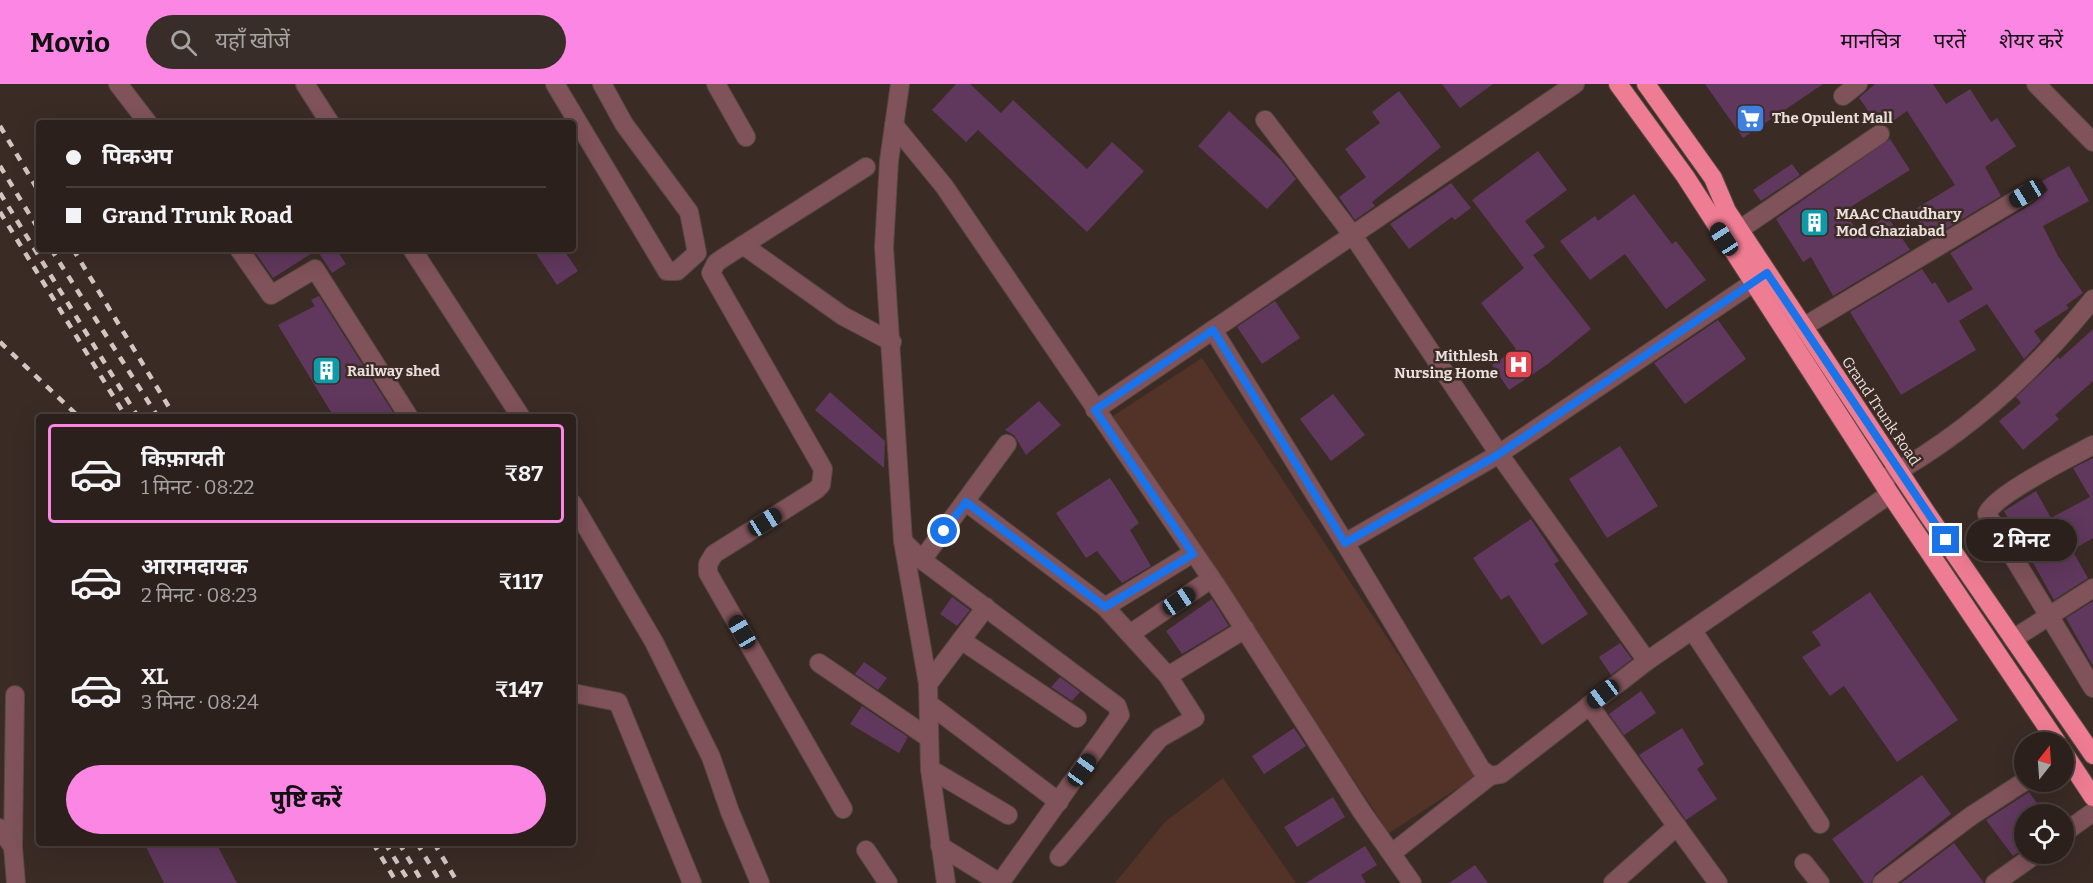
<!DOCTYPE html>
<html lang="hi">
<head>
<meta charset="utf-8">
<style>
  body { margin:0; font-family:Bitter,"Noto Sans Devanagari",serif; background:#382d29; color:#f1f3f6; height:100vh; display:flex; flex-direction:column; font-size:22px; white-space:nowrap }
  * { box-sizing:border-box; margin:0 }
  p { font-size:20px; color:#a6a3a3 }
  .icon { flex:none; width:33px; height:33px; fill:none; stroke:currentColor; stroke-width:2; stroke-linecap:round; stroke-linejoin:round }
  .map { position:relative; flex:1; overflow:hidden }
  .panel { position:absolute; left:36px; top:330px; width:540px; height:432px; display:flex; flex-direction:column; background:#2c201c; border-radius:6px; box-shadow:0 6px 24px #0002,0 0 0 2px #483e3b }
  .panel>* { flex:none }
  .top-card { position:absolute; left:36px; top:36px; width:540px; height:132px; border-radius:6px; box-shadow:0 6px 24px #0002,0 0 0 2px #483e3b; display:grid; align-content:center; height:132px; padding:0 30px; background:#2c201c }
  .needle { width:39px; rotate:17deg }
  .fabs { position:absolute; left:2014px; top:648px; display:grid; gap:12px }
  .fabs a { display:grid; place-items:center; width:60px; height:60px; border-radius:50%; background:#2c201c; box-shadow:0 6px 24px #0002,0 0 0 2px #483e3b; font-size:30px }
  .end { position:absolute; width:27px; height:27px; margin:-14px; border:8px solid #1a73e8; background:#fff; box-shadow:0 0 0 3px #fff }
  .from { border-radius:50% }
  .bubble { position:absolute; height:42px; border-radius:21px; background:#2c201c; box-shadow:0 6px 24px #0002,0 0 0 2px #483e3b; font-size:20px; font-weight:700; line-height:42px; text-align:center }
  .car { position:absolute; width:18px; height:36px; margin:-18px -9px; border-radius:8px; box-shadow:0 0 4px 2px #0007; background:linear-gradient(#222 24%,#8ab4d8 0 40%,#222 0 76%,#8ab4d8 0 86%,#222 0) }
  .top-card b { display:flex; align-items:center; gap:21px; height:57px; font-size:22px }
  .top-card b+b { border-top:2px solid #483e3b }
  .top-card i { width:15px; height:15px; background:#f1f3f6 }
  ul { padding:10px 0 0; list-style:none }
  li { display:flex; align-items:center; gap:18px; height:99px; margin:0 12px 9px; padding:0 18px; border:3px solid transparent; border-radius:6px }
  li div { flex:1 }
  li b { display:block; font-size:22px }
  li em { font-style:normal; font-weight:700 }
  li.current { border-color:#fc86e4 }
  li>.icon { width:54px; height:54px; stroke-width:1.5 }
  .button { display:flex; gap:12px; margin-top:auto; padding:12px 30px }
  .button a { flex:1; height:69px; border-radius:36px; background:#fc86e4; color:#111; font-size:24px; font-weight:700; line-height:69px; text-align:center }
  header { display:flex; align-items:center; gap:36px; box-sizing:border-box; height:84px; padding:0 30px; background:#fc86e4; color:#111 }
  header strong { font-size:28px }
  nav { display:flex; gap:33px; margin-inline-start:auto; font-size:21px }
  .search { width:420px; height:54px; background:#382d29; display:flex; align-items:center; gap:15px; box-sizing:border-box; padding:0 21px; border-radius:33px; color:#a6a3a3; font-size:22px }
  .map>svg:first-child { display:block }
</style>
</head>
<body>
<header>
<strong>Movio</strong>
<div class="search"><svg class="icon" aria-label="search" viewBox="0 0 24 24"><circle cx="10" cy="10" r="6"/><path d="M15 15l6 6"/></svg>यहाँ खोजें</div>
<nav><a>मानचित्र</a><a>परतें</a><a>शेयर करें</a></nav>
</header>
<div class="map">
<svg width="2093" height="799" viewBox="0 0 2093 799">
  <rect width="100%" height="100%" fill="#3a2b25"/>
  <g fill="#533327">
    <polygon points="1202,274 1478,691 1389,749 1113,332"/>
    <polygon points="1223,694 1296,799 1115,799 1165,738"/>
  </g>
  <g fill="#60375d">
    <polygon points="956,0 970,0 1001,29 1013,16 1087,85 1112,58 1144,87 1087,148 978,46 966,58 932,26"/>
    <polygon points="1442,0 1493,0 1460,24"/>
    <polygon points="1705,0 1823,0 1743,54"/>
    <polygon points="1875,0 1933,0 1946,20 1970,5 1991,38 1997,34 2016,62 1985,83 2001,112 1929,155 1912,127 1955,101 1907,27 1887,41 1877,39 1859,14"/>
    <polygon points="1399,7 1441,63 1372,118 1375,122 1355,136 1339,113 1366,93 1345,65 1380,39 1372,28"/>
    <polygon points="1229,27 1282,77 1296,95 1267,125 1198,62"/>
    <polygon points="1890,55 1910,86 1844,127 1859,150 1887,132 1910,166 1833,212 1811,173 1803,178 1776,135"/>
    <polygon points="1538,67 1567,106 1525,137 1545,163 1533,171 1591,245 1548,280 1509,306 1492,281 1516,265 1481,219 1524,184 1472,116"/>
    <polygon points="1792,80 1800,91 1761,117 1753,106"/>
    <polygon points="2069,82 2089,117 2043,142 2058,172 2083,209 2066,221 2069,224 2034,247 2041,257 2024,275 1987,220 1959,237 1976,266 1901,311 1850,228 1922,185 1932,200 1935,198 1948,219 1973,205 1950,169 2032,120 2048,106 2042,97"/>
    <polygon points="1451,99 1471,124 1455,136 1452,133 1409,165 1390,140"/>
    <polygon points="1634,110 1672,160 1676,157 1706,196 1666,225 1625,170 1590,196 1560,157 1595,132 1598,137"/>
    <polygon points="253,165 336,165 346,180 332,189 317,166 273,194"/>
    <polygon points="533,165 563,165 578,187 557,201"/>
    <polygon points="319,212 396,333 334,333 278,241 315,222 311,216"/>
    <polygon points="1275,217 1300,254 1262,280 1237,243"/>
    <polygon points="1718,236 1746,275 1685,320 1654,279"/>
    <polygon points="2093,245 2093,297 2055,331 2059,335 2023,366 1999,337 2021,319 2016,313 2058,273 2060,275"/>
    <polygon points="830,308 885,357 884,384 815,326"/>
    <polygon points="1333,310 1365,351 1331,377 1300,335"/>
    <polygon points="1039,317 1061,341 1026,371 1014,351 1005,346"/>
    <polygon points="1620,362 1658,422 1607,454 1569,395"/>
    <polygon points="2093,374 2093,454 2072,466 2088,494 2054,516 2004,427 2036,407 2051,434 2090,413 2073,384"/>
    <polygon points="1110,394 1139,439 1130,446 1151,482 1122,499 1097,467 1086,474 1056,429"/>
    <polygon points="1531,435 1559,477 1554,480 1588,530 1542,561 1509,511 1501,516 1473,474"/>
    <polygon points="1870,508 1958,636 1897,678 1844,602 1830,612 1802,573 1821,561 1812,548"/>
    <polygon points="952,513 970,526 957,542 940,530"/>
    <polygon points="1212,515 1229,542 1182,570 1166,547"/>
    <polygon points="2093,517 2093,582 2066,534"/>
    <polygon points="1620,559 1632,575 1611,591 1599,573"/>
    <polygon points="864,578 887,594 878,606 855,590"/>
    <polygon points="1060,593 1080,608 1072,617 1051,603"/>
    <polygon points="1641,607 1656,629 1624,651 1609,630"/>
    <polygon points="862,622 908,653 899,669 850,640"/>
    <polygon points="1294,644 1306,662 1264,690 1252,672"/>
    <polygon points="1682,644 1704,680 1697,685 1717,715 1686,736 1639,671"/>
    <polygon points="1922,691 1951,730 1875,790 1871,799 1864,799 1832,755"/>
    <polygon points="2029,708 2045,730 2025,730 2025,764 2013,772 1986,736"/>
    <polygon points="1333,713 1345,733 1297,763 1284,743"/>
    <polygon points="144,759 216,759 237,799 164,799"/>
    <polygon points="1954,759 1984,799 1901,799"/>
    <polygon points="1365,762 1377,781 1361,791 1366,799 1306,799"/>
    <polygon points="1475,781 1488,799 1449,799"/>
  </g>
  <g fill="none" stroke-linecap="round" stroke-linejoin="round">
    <defs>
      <g id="minor">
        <polyline points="118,0 148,39"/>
        <polyline points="305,0 330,39"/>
        <polyline points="555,0 667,187 677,187 697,169 689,128 624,40 602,0"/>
        <polyline points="716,0 746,53"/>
        <polyline points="900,0 889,77 884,163 903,457 928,600 930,685 946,799"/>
        <polyline points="2036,0 2093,58"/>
        <polyline points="1843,12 1858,0"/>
        <polyline points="1265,36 1352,150 1499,370 1647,577"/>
        <polyline points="894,41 944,102 1218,504 1362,728 1412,799"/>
        <polyline points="1739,146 1880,50"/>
        <polyline points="743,161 843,232 892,258"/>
        <polyline points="239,165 271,211 315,185 409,333"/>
        <polyline points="412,165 521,333"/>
        <polyline points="1803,243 2026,110"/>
        <polyline points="1213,246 1345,459 1481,685 1490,692 1501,690 1647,577 1890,410"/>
        <polyline points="1095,326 1575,0"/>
        <path d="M2093,361C2071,373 1995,410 1987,430L2093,604"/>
        <path d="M1882,396C1964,352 2035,287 2093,215"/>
        <polyline points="966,418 1105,523 1168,592 1195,634 1160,654 1059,773"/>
        <polyline points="573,420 654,558 711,673 730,728 760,799"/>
        <polyline points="903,457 922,476 1117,622 1120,631 1000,799"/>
        <polyline points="1345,459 1499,370 1766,190"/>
        <polyline points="922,476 1007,360"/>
        <polyline points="1105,523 1193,469"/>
        <polyline points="1693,547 1820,740"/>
        <polyline points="1130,550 1211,495"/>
        <polyline points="2013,555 2093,504"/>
        <polyline points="961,556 1077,634"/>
        <polyline points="819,579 929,654"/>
        <polyline points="1168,592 1245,545"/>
        <polyline points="928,600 986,523"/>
        <polyline points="573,609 618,618 692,799"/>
        <polyline points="929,620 1059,718"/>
        <polyline points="1589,621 1718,799"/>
        <polyline points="930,685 1008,731"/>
        <polyline points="843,725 708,489 708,480 714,470 816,406 821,401 823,385 711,189 716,179 723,174 866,83"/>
        <polyline points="0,744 13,763 16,799"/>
        <polyline points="2064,749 2093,728"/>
        <polyline points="940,762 1000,799"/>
        <polyline points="13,763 15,611"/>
        <polyline points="866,766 888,799"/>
        <polyline points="1392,769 1490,692"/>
        <polyline points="1804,779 1820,799"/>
        <polyline points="1613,799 1677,742"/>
        <polyline points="1882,799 1971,732 2025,697"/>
        <polyline points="1995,799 2036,770"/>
      </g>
      <g id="highway">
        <polyline points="1618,0 1685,92 1890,410 2057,658"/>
        <polyline points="1646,0 1713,94 1727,127 1926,428 2093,671"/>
        <polyline points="2064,669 2093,713"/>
      </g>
    </defs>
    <use href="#minor" stroke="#564842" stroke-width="20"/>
    <use href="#highway" stroke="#564842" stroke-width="20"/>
    <use href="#minor" stroke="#805259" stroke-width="18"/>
    <use href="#highway" stroke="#ee7c92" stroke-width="18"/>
    <g stroke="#d1c6c2" stroke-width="4.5" stroke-dasharray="8 8" stroke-linecap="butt">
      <polyline points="0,42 39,108"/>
      <polyline points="0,82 39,146"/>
      <polyline points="0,109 138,333"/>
      <polyline points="0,128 126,333"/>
      <polyline points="51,165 158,333"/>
      <polyline points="73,165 175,333"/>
      <polyline points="0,258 79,333"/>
      <polyline points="373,759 397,799"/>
      <polyline points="385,759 410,799"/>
      <polyline points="399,759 423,799"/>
      <polyline points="417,759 441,799"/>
      <polyline points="434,759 458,799"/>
    </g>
  </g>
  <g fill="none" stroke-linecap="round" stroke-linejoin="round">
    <polyline stroke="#1a73e8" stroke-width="8" points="944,447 966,418 1105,523 1193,470 1095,326 1213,246 1345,459 1499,370 1767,189 1946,456"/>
  </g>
  <defs>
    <symbol id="supermarket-square" viewBox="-11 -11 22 22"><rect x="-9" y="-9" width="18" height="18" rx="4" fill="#3f7fe0" stroke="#3a2b25"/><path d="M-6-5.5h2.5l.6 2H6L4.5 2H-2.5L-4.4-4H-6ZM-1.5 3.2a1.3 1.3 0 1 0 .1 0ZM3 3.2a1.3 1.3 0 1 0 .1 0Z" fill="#fff"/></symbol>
    <symbol id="building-square" viewBox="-11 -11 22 22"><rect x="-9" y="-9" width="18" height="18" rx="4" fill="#0f9aa8" stroke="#3a2b25"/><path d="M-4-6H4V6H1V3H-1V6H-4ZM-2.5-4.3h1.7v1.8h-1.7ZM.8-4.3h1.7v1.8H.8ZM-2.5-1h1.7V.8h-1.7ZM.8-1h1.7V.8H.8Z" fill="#fff"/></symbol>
    <symbol id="hospital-square" viewBox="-11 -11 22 22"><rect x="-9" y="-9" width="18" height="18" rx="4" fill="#e0444e" stroke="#3a2b25"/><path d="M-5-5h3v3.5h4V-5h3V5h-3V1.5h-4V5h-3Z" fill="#fff"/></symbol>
  </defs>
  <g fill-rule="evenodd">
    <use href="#supermarket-square" x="1734" y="18" width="33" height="33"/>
    <use href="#building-square" x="1798" y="122" width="33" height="33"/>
    <use href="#hospital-square" x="1502" y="264" width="33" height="33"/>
    <use href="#building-square" x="310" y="270" width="33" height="33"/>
  </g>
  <g text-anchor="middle" stroke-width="5" stroke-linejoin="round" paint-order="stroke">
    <g font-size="15" font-weight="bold" fill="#eadfdb" stroke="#3a2b25" text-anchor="start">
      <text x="1772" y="39">The Opulent Mall</text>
      <text x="1836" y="135">MAAC Chaudhary<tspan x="1836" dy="17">Mod Ghaziabad</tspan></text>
      <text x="1498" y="277" text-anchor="end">Mithlesh<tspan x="1498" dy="17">Nursing Home</tspan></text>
      <text x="347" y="292">Railway shed</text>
    </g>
    <g font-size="15" fill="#eadfdb" stroke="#3a2b25">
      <text transform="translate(1881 327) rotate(56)" y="5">Grand Trunk Road</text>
    </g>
  </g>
</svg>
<div class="fabs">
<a><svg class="needle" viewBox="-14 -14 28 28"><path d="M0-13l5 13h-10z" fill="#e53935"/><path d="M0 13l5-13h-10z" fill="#a6a3a3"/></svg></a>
<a><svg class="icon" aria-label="locate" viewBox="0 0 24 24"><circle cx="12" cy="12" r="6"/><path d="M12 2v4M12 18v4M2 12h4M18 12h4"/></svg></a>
</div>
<i class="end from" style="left:944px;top:447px"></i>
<i class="end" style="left:1946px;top:456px"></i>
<div class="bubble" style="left:1966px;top:435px;width:111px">2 मिनट</div>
<i class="car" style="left:2026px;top:110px;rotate:239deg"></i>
<i class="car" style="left:1724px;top:155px;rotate:327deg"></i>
<i class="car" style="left:765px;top:438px;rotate:58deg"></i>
<i class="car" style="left:1179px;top:517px;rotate:56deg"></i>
<i class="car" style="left:742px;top:548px;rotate:330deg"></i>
<i class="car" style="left:1603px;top:610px;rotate:233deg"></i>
<i class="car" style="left:1082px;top:686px;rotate:36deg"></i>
<div class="top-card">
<b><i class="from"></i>पिकअप</b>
<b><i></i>Grand Trunk Road</b>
</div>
<section class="panel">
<ul>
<li class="current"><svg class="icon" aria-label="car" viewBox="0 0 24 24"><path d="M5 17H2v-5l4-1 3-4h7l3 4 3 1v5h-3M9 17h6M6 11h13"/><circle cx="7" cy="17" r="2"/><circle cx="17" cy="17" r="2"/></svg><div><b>किफ़ायती</b><p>1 मिनट · 08:22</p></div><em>₹87</em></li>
<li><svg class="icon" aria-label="car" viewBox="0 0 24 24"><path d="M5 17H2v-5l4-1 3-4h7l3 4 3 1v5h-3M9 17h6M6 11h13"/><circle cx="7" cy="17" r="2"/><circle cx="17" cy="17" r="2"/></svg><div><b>आरामदायक</b><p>2 मिनट · 08:23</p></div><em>₹117</em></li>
<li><svg class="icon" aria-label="car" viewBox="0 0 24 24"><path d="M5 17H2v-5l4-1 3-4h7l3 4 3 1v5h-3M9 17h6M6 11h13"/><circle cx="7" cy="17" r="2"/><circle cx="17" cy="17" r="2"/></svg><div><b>XL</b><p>3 मिनट · 08:24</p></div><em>₹147</em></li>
</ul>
<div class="button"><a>पुष्टि करें</a></div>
</section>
</div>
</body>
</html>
